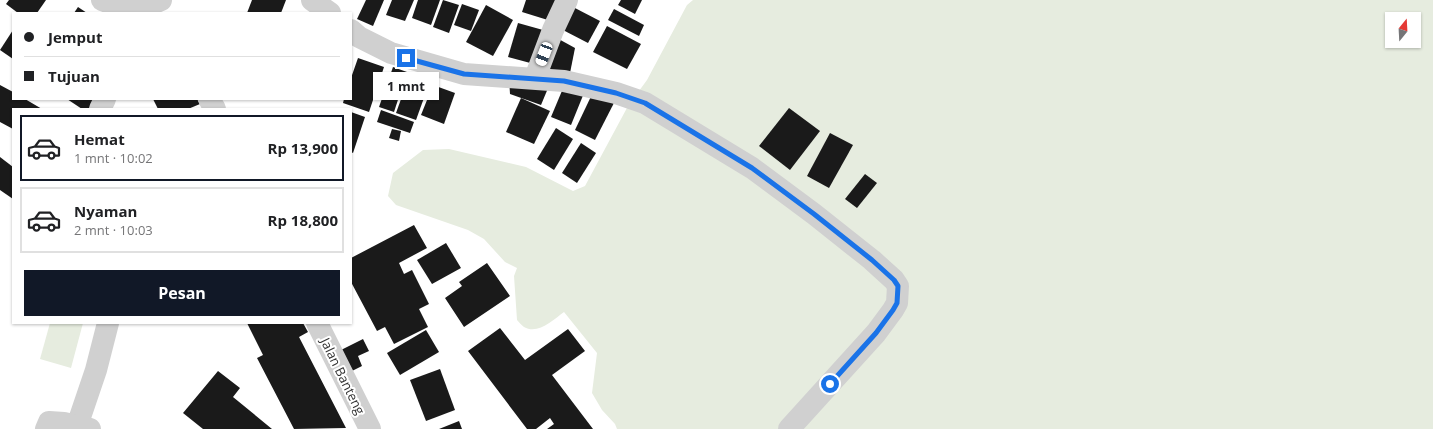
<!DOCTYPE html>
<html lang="id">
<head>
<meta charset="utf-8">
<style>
  body { margin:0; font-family:"Open Sans",sans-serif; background:#f6f6f6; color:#202124; height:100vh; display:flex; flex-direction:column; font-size:15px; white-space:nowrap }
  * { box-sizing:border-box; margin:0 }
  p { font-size:13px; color:#757577 }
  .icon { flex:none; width:22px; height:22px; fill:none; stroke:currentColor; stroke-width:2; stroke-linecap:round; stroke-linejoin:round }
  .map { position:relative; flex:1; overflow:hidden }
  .sheet { position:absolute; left:12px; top:108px; width:340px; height:216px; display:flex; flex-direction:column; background:#fff; border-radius:0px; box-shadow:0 1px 3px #0004 }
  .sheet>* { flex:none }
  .hud { position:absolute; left:12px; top:12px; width:340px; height:88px; border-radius:0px; box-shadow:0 1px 3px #0004; display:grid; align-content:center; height:88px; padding:0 12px; background:#fff }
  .needle { width:26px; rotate:18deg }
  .tools { position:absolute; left:1385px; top:12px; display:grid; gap:8px }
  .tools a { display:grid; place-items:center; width:36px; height:36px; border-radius:0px; background:#fff; box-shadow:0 1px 3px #0004; font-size:20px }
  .end { position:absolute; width:18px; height:18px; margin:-9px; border:5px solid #1a73e8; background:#fff; box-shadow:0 0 0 2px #fff }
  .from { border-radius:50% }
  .bubble { position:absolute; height:28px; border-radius:0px; background:#fff; box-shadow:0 1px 3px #0004; font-size:13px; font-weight:700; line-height:28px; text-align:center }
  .car { position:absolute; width:12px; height:24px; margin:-12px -6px; border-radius:5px; box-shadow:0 0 3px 1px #0007; background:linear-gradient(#fff 24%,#345 0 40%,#fff 0 76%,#345 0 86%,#fff 0) }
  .hud b { display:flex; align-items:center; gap:14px; height:38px; font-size:15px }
  .hud b+b { border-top:1px solid #e0e0e0 }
  .hud i { width:10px; height:10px; background:#202124 }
  ul { padding:7px 0 0; list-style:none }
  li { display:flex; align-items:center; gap:12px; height:66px; margin:0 8px 6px; padding:0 4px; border:2px solid #e0e0e0; border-radius:0px }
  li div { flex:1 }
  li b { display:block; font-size:15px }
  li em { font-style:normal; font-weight:700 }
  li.active { border-color:#111827 }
  li>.icon { width:36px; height:36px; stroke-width:1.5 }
  .button { display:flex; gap:8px; margin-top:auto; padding:8px 12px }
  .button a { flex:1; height:46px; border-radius:0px; background:#111827; color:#fff; font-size:16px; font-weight:700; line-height:46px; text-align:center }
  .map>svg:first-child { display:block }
</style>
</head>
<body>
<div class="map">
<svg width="1433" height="429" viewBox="0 0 1433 429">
  <rect width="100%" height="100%" fill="#fff"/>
  <g fill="#e6ecdf" fill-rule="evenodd">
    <path d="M693,0H1433V429H617L615,424L602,410L592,393L597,353L564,312C553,320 538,335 524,327C521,325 519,322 517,320L514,276L517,268L505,262L484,239L468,230L396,205L388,196L393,173L423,150L449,149L526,167L573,191L585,186L628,106L647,80L687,5ZM1392,19H1414V41H1392Z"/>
    <polygon points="50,323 83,323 71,368 40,359"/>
  </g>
  <g fill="#1a1a1a">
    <polygon points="9,0 46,0 37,13 18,13 6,4"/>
    <polygon points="252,0 286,0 281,13 247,13"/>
    <polygon points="366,0 384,0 373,26 357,19"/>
    <polygon points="392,0 414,0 405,21 386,15"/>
    <polygon points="418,0 440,0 431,25 412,18"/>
    <polygon points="443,0 459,5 449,33 433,27"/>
    <polygon points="526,0 561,0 551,21 522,12"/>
    <polygon points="621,0 642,0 635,14 618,5"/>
    <polygon points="462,4 479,10 471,31 454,25"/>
    <polygon points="486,5 513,20 493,56 466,42"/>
    <polygon points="78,7 87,13 74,13"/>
    <polygon points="573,7 600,21 588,43 561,29"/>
    <polygon points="614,9 644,25 639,36 608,20"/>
    <polygon points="518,23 543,30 534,64 508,57"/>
    <polygon points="607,26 641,44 627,69 593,52"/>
    <polygon points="13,30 13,59 0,50"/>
    <polygon points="555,37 575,48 570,73 544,70"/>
    <polygon points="358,58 384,67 369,112 343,103 344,99 351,99 351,78"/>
    <polygon points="393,67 407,72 394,112 379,107"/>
    <polygon points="409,77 429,84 416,120 396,113"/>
    <polygon points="509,78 551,81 541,105 510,94"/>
    <polygon points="0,85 13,92 13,99 25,99 42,109 13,109 13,129 0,122"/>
    <polygon points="433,85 455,93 444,124 421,115"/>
    <polygon points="564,86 584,93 571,125 551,117"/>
    <polygon points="595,88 616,99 595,140 575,130"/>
    <polygon points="521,98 550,111 534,144 506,132"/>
    <polygon points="67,99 96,99 89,109 82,109"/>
    <polygon points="153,99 197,99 200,104 188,109 158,109"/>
    <polygon points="789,108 820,131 790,170 759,146"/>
    <polygon points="381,110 414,122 410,133 377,122"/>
    <polygon points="351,112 365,117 353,153 351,152"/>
    <polygon points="556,128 573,139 554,170 537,159"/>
    <polygon points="392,129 401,131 399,141 389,138"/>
    <polygon points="830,133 853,145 829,188 807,176"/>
    <polygon points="581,143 596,153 577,183 562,173"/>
    <polygon points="0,157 13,167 13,199 0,190"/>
    <polygon points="865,174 877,183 857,208 845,199"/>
    <polygon points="414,225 427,248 399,263 404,274 412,270 429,304 419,309 428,327 394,344 385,327 377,331 351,282 351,258"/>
    <polygon points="446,243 461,268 432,284 417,260"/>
    <polygon points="487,263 510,296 464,327 445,298 462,286 459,282"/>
    <polygon points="247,323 303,323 308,332 299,337 346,428 294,429 257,358 263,355"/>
    <polygon points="500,328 525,360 568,329 585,351 552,375 593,429 547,429 554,424 550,418 536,429 527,429 468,351"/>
    <polygon points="426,330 439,352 400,375 387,353"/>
    <polygon points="363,339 369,351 358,356 362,366 352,371 341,350"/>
    <polygon points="440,369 455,410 426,421 410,380"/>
    <polygon points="218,371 240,388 233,397 272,429 203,429 183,413"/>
    <polygon points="459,421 462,429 439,429"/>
  </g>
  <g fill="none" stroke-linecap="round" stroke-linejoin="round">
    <g stroke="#d0d0d0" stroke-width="22">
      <path d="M102,0C127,10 136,12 161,0"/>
      <polyline points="312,0 330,13"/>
      <polyline points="351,30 359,37 391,53 464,74 564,81 616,93 645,103 752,168 814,214 872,260 894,280 898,286 897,303 893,310 876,333 789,429"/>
      <polyline points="535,78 553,30 567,0"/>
      <polyline points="209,99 215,109"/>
      <polyline points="100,109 105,99"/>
      <polyline points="317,323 370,429"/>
      <polyline points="77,426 96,370 108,323"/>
      <polyline points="46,429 49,422 64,423 90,429"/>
    </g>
  </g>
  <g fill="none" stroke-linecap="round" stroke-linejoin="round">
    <polyline stroke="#1a73e8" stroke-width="5" points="406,58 464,74 564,81 616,93 645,103 752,168 814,214 872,260 894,280 898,286 897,303 893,310 876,333 830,384"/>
  </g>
  <g text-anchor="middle" stroke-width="4" stroke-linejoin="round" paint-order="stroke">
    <g font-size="13" fill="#333" stroke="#fff">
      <text transform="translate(343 376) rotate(64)" y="5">Jalan Banteng</text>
    </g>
  </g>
</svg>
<div class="tools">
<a><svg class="needle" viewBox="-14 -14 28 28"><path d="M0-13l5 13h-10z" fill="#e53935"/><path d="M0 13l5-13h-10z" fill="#757577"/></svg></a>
</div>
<i class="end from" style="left:830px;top:384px"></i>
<i class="end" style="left:406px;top:58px"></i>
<div class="bubble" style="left:373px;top:72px;width:66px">1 mnt</div>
<i class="car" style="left:544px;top:54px;rotate:201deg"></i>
<div class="hud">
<b><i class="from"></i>Jemput</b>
<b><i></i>Tujuan</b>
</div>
<section class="sheet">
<ul>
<li class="active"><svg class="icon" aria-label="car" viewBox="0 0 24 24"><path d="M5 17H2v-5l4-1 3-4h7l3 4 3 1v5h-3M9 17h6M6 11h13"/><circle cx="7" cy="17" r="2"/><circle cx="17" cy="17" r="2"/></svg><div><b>Hemat</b><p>1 mnt · 10:02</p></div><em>Rp 13,900</em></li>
<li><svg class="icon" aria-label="car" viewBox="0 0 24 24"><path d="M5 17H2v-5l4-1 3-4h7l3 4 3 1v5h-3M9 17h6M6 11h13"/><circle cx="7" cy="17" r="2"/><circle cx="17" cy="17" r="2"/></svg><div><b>Nyaman</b><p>2 mnt · 10:03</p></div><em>Rp 18,800</em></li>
</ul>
<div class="button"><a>Pesan</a></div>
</section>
</div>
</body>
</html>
